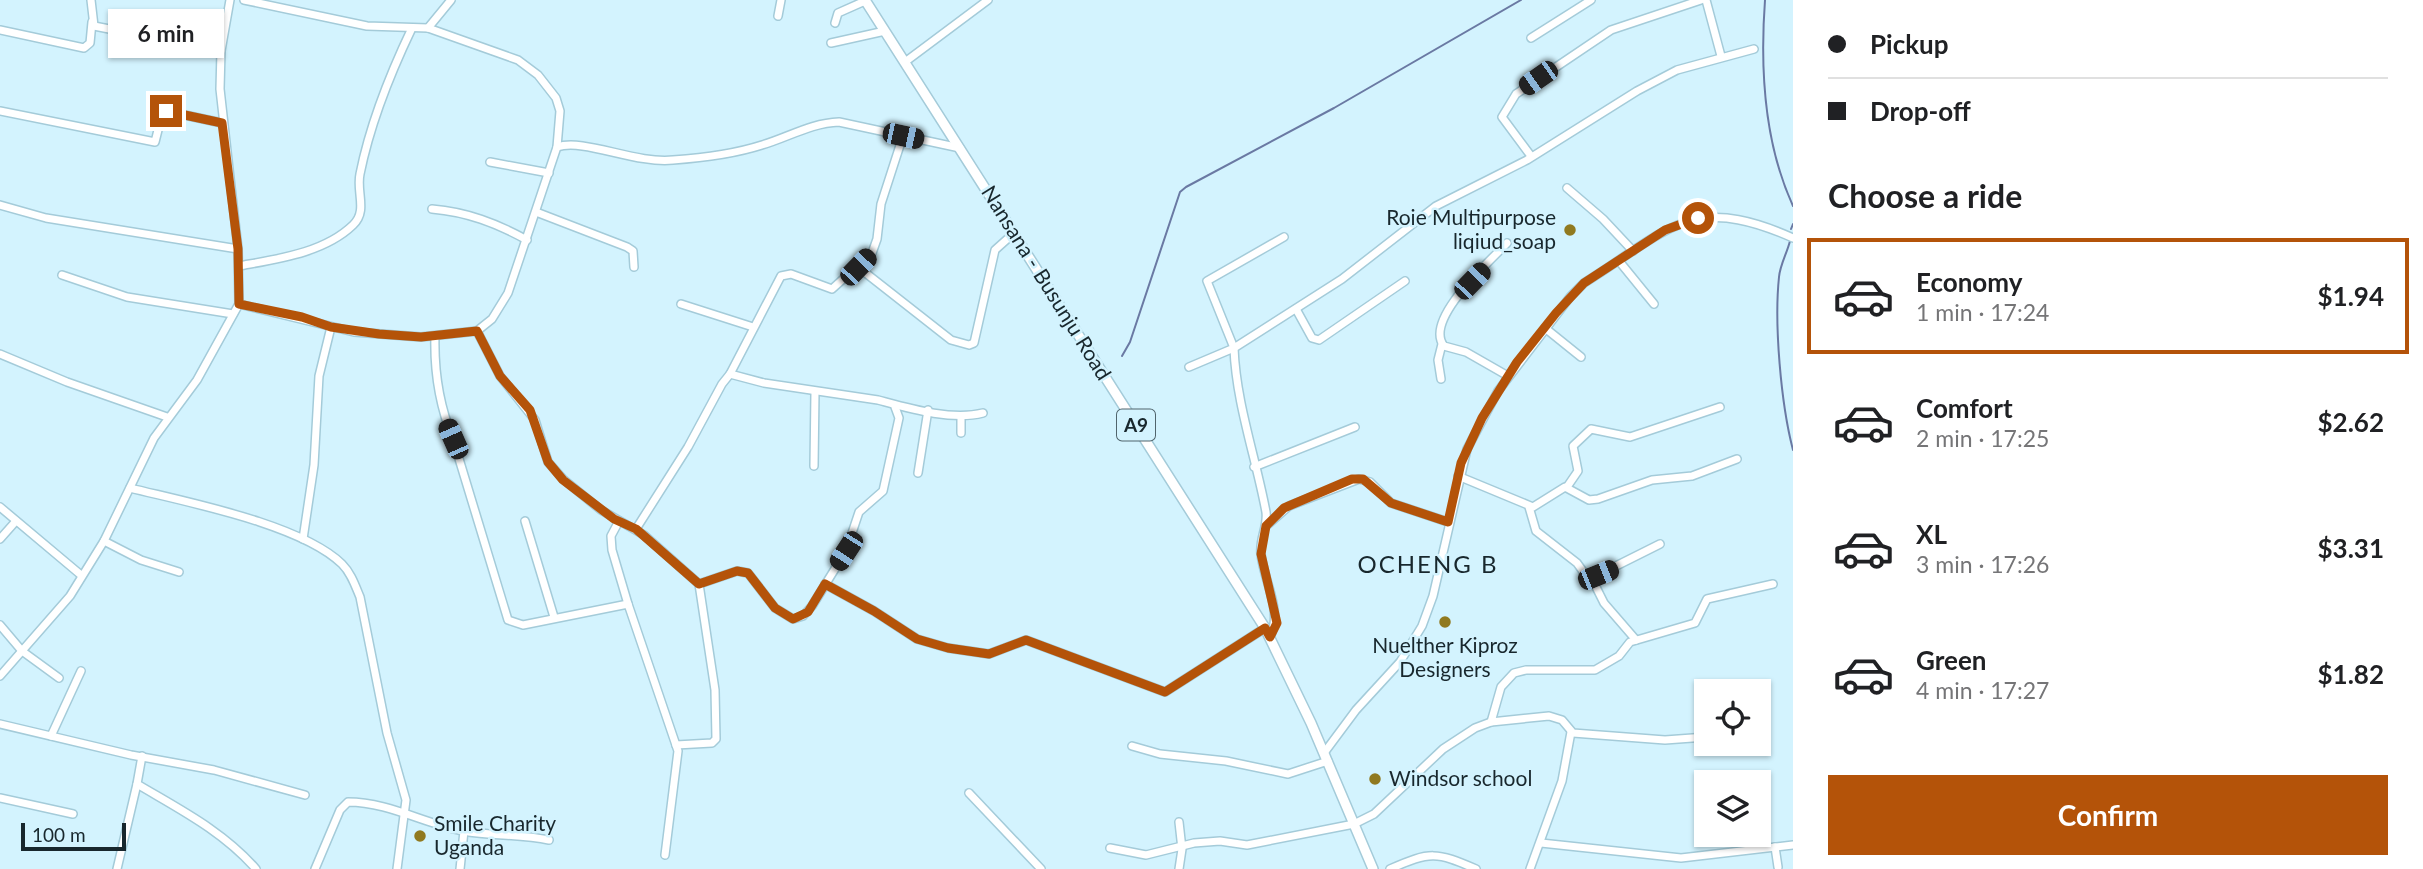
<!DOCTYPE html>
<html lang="en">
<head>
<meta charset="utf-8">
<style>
  body { margin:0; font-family:Lato,sans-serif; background:#f2f2f2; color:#202124; height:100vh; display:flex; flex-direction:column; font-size:26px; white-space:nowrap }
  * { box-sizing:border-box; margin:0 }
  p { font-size:23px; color:#757577 }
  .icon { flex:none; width:38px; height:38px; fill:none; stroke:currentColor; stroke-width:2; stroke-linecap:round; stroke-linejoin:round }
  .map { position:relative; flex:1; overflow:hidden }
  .panel { display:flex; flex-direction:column; background:#fff; width:630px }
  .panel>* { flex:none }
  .hud { display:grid; align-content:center; height:154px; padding:0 35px; background:#fff }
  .controls { position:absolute; left:1694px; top:679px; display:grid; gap:14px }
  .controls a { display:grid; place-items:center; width:77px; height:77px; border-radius:0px; background:#fff; box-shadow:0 2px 5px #0004; font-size:35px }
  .scale { position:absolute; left:21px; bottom:18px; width:105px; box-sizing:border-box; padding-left:7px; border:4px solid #18272d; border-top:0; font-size:19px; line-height:24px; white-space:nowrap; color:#18272d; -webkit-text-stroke:5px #d3f3fe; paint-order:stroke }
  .end { position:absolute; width:32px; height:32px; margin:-16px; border:9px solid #b45309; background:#fff; box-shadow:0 0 0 4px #fff }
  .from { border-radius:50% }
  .bubble { position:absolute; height:49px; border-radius:0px; background:#fff; box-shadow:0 2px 5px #0004; font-size:23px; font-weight:700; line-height:49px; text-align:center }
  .car { position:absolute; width:21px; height:42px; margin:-21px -10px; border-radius:9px; box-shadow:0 0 5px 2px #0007; background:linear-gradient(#222 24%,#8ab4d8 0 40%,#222 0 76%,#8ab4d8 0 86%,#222 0) }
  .hud b { display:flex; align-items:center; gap:24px; height:66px; font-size:26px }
  .hud b+b { border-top:2px solid #e0e0e0 }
  .hud i { width:18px; height:18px; background:#202124 }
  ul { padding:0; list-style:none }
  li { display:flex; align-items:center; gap:21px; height:116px; margin:0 14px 10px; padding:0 21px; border:4px solid transparent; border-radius:0px }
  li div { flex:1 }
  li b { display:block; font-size:26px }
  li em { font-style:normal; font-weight:700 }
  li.selected { border-color:#b45309 }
  li>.icon { width:63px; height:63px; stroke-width:1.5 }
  h2 { padding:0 35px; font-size:32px; line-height:84px }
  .cta { display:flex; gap:14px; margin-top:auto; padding:14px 35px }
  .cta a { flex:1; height:80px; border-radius:0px; background:#b45309; color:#fff; font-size:28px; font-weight:700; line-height:80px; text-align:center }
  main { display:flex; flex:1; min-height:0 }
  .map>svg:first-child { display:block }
</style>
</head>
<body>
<main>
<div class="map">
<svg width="1793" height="869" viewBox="0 0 1793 869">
  <rect width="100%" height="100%" fill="#d3f3fe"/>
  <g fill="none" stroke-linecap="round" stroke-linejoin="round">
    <g stroke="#6a79a3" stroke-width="2">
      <path d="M1765,0C1760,68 1764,143 1793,206"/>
      <polyline points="1791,229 1793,224"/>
      <path d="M1790,241C1787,253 1780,265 1779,277C1774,324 1781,404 1793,450"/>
      <polyline points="1122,356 1130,342 1180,192 1186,187 1334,108 1521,0"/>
    </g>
    <defs>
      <g id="minor">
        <polyline points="91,0 94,26 221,51"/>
        <polyline points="244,0 367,26 428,28 518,60 538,75 556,98 560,111 557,147"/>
        <polyline points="1706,0 1721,56"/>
        <polyline points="778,16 781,0"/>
        <polyline points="835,23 838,13 865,1"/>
        <polyline points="428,28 451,0"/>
        <polyline points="0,30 84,48 90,43 92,22"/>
        <polyline points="1531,38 1591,0"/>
        <polyline points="831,43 885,31"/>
        <polyline points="905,62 988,0"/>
        <polyline points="0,111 155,142 162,114 166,111 222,123"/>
        <polyline points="1531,156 1502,117 1516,94 1611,30 1701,0"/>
        <polyline points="490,162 549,173"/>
        <polyline points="1567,188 1603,219 1633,251"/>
        <polyline points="0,205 46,218 238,249"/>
        <path d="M432,209C467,212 496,223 527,240"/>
        <polyline points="536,212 627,247 633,251 634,267"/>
        <path d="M1507,243C1490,261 1423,320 1444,346L1466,352L1508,376"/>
        <polyline points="1619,261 1654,304"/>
        <path d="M239,266C277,259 324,253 353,225C368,211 356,192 360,174C370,124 390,74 412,28"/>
        <polyline points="858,267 951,340 969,345 974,343 995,250 1014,233"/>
        <polyline points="62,275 127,297 233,314"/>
        <path d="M239,304L354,332L421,337L477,331L492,319L508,293L557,147C584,138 635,164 673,160C702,158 734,154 762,145C789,137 811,123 839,122L960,148"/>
        <polyline points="681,304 753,327"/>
        <polyline points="1296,309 1312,338 1319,340 1405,281"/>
        <polyline points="1545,328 1581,357"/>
        <polyline points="477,331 500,376 535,420 548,462 563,479 601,510 644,535 699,584 737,571 748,573 775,608 793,619 803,616 812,606 846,551 859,512 883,491 899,418 895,407"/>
        <path d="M435,336C434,372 439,405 453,439L508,620L523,625L628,604L678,751L665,855"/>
        <polyline points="0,354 67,382 167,417"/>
        <polyline points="1189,367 1234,348 1207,281 1284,237"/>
        <path d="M730,374L764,383L878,400C908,408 951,421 983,413"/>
        <polyline points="1441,379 1438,360 1442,344"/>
        <polyline points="961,433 961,416"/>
        <polyline points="814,466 815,392"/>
        <polyline points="1254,467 1355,427"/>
        <polyline points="918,473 928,410"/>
        <polyline points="1458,476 1533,507 1565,487 1589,500 1598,499 1652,480 1692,476 1737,459"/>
        <polyline points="1567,487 1578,471 1573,446 1591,429 1630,437 1720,407"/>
        <path d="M130,488C186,502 301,524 342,564C351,573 355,585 360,597L387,733L406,800L397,869"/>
        <polyline points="0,507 81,575"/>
        <polyline points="1529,507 1536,531 1577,563 1592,584"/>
        <polyline points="525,521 554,617"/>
        <polyline points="619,521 611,536 612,550 628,604"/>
        <polyline points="1266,526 1289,506 1359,479 1370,482 1391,503 1448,522"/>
        <polyline points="636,529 688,447 722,384 730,374 781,276 791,274 832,289 872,253 877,239 881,204 903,136"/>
        <polyline points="0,539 16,521"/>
        <polyline points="303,539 314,465 319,376 331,327"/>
        <polyline points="104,541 141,560 179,572"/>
        <polyline points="825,584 874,611 917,639 948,648 989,654 1026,640 1165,692 1265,628"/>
        <polyline points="0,625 22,651 59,678"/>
        <path d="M1270,637C1283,611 1264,582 1261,554C1259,539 1268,527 1266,512C1256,458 1236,403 1234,348L1342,279L1436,206L1527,160L1637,91L1677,70L1754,49"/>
        <polyline points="1636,640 1604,603 1593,581 1598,575 1660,544"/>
        <polyline points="0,676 70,596 104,541 154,438 197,380 239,304 238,249 220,89 221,51 230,0"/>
        <polyline points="1491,722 1501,687 1514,673 1526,670 1595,670 1619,656 1630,642 1695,623 1707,599 1773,584"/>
        <polyline points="0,724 131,755 214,770 305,795"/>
        <polyline points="51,736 81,671"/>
        <polyline points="676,745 712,743 716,739 715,690 699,584"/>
        <polyline points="1132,746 1160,754 1226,761 1288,774 1328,761"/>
        <path d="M1324,753L1356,710L1400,662L1422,626L1433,596L1467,449L1498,391L1570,297L1584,283C1668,231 1690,192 1793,238"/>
        <path d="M142,756L137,784C179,809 223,831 256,869"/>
        <polyline points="969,793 1041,869"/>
        <polyline points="0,798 73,814"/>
        <polyline points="1541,843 1681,858 1793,845"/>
        <polyline points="1775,847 1778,867"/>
        <polyline points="1110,848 1146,855 1194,843 1220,841 1247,845 1354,824 1374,814 1443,749 1475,728 1491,722 1549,716 1562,720 1573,733 1665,740 1706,737"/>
        <polyline points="117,869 137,784"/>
        <path d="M315,869L340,810L348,802C388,802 425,824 463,831C492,836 520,834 549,840"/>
        <polyline points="460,869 464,831"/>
        <polyline points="1179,869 1182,849 1179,822"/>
        <path d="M1390,869C1431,851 1436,852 1476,869"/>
        <polyline points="1530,869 1562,781 1571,732"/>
      </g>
      <polyline id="major" points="865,0 1265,628 1311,723 1373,869"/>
    </defs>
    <use href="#minor" stroke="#a4cbd9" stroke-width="10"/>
    <use href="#major" stroke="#a4cbd9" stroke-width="12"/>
    <use href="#minor" stroke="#fff" stroke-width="7"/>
    <use href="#major" stroke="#fff" stroke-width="9"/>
  </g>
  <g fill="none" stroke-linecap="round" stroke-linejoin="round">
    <polyline stroke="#b45309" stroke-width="9" points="166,111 222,123 238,249 239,304 302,317 331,327 379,334 421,337 477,331 500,376 530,410 548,462 563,480 614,519 636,529 699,584 737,571 748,573 775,608 793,619 808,612 825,584 874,611 917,639 948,648 989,654 1026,640 1165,692 1265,628 1270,637 1277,623 1261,554 1266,526 1284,508 1352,479 1363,479 1391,503 1448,522 1461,463 1482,418 1517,362 1556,313 1584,283 1665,230 1698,218"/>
  </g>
  <g fill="#90791f" stroke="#d3f3fe" stroke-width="2.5">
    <circle cx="1570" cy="230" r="7"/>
    <circle cx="1445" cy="622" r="7"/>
    <circle cx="1375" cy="779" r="7"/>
    <circle cx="420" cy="836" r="7"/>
  </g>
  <g text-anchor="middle" stroke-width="5" stroke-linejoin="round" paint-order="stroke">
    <rect fill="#d3f3fe" stroke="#50646c" stroke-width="2" x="1117" y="409.5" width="38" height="31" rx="5"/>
    <g font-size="19" font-weight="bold" fill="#18272d">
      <text x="1136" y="432">A9</text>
    </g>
    <g font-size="21" fill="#18272d" stroke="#d3f3fe" text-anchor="start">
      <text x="1556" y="225" text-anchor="end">Roie Multipurpose<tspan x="1556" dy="24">liqiud_soap</tspan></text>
      <text x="1445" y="653" text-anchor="middle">Nuelther Kiproz<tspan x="1445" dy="24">Designers</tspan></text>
      <text x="1389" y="786">Windsor school</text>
      <text x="434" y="831">Smile Charity<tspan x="434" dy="24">Uganda</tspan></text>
    </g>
    <g font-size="21" fill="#18272d" stroke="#d3f3fe">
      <text transform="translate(1046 283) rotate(58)" y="7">Nansana - Busunju Road</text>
    </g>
    <g font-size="24" letter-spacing="2" fill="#18272d" stroke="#d3f3fe">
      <text x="1428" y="573">OCHENG B</text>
    </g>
  </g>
</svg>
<div class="controls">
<a><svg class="icon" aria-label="locate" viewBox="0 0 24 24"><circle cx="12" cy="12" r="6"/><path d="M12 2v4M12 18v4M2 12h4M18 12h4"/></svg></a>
<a><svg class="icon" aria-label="layers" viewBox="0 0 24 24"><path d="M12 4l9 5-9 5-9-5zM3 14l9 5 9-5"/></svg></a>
</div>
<div class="scale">100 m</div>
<i class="end from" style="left:1698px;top:218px"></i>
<i class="end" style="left:166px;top:111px"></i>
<div class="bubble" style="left:108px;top:9px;width:116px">6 min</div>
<i class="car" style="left:1538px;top:78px;rotate:235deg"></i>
<i class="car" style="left:903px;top:136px;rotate:102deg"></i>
<i class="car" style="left:858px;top:267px;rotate:44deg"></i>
<i class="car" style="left:1472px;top:281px;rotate:44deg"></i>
<i class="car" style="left:453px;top:439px;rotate:336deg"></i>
<i class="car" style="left:846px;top:551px;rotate:213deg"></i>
<i class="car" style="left:1598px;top:575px;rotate:68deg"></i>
</div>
<section class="panel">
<div class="hud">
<b><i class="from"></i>Pickup</b>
<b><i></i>Drop-off</b>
</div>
<h2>Choose a ride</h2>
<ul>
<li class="selected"><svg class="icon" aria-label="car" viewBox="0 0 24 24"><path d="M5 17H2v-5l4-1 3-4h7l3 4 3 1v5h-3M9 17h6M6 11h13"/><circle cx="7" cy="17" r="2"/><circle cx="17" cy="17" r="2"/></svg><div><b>Economy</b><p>1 min · 17:24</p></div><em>$1.94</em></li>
<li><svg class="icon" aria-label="car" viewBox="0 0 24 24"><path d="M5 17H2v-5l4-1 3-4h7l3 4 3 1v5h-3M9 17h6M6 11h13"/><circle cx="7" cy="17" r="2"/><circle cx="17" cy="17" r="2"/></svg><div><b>Comfort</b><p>2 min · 17:25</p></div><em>$2.62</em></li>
<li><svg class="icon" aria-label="car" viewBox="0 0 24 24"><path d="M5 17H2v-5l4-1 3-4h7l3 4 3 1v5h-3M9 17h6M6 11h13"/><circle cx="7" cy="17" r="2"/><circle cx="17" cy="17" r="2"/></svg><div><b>XL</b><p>3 min · 17:26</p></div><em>$3.31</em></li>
<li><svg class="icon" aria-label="car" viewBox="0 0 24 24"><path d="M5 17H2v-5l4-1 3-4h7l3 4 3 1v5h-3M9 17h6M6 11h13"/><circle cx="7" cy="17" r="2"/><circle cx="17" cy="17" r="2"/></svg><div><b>Green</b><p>4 min · 17:27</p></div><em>$1.82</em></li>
</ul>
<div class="cta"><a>Confirm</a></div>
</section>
</main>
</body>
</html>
